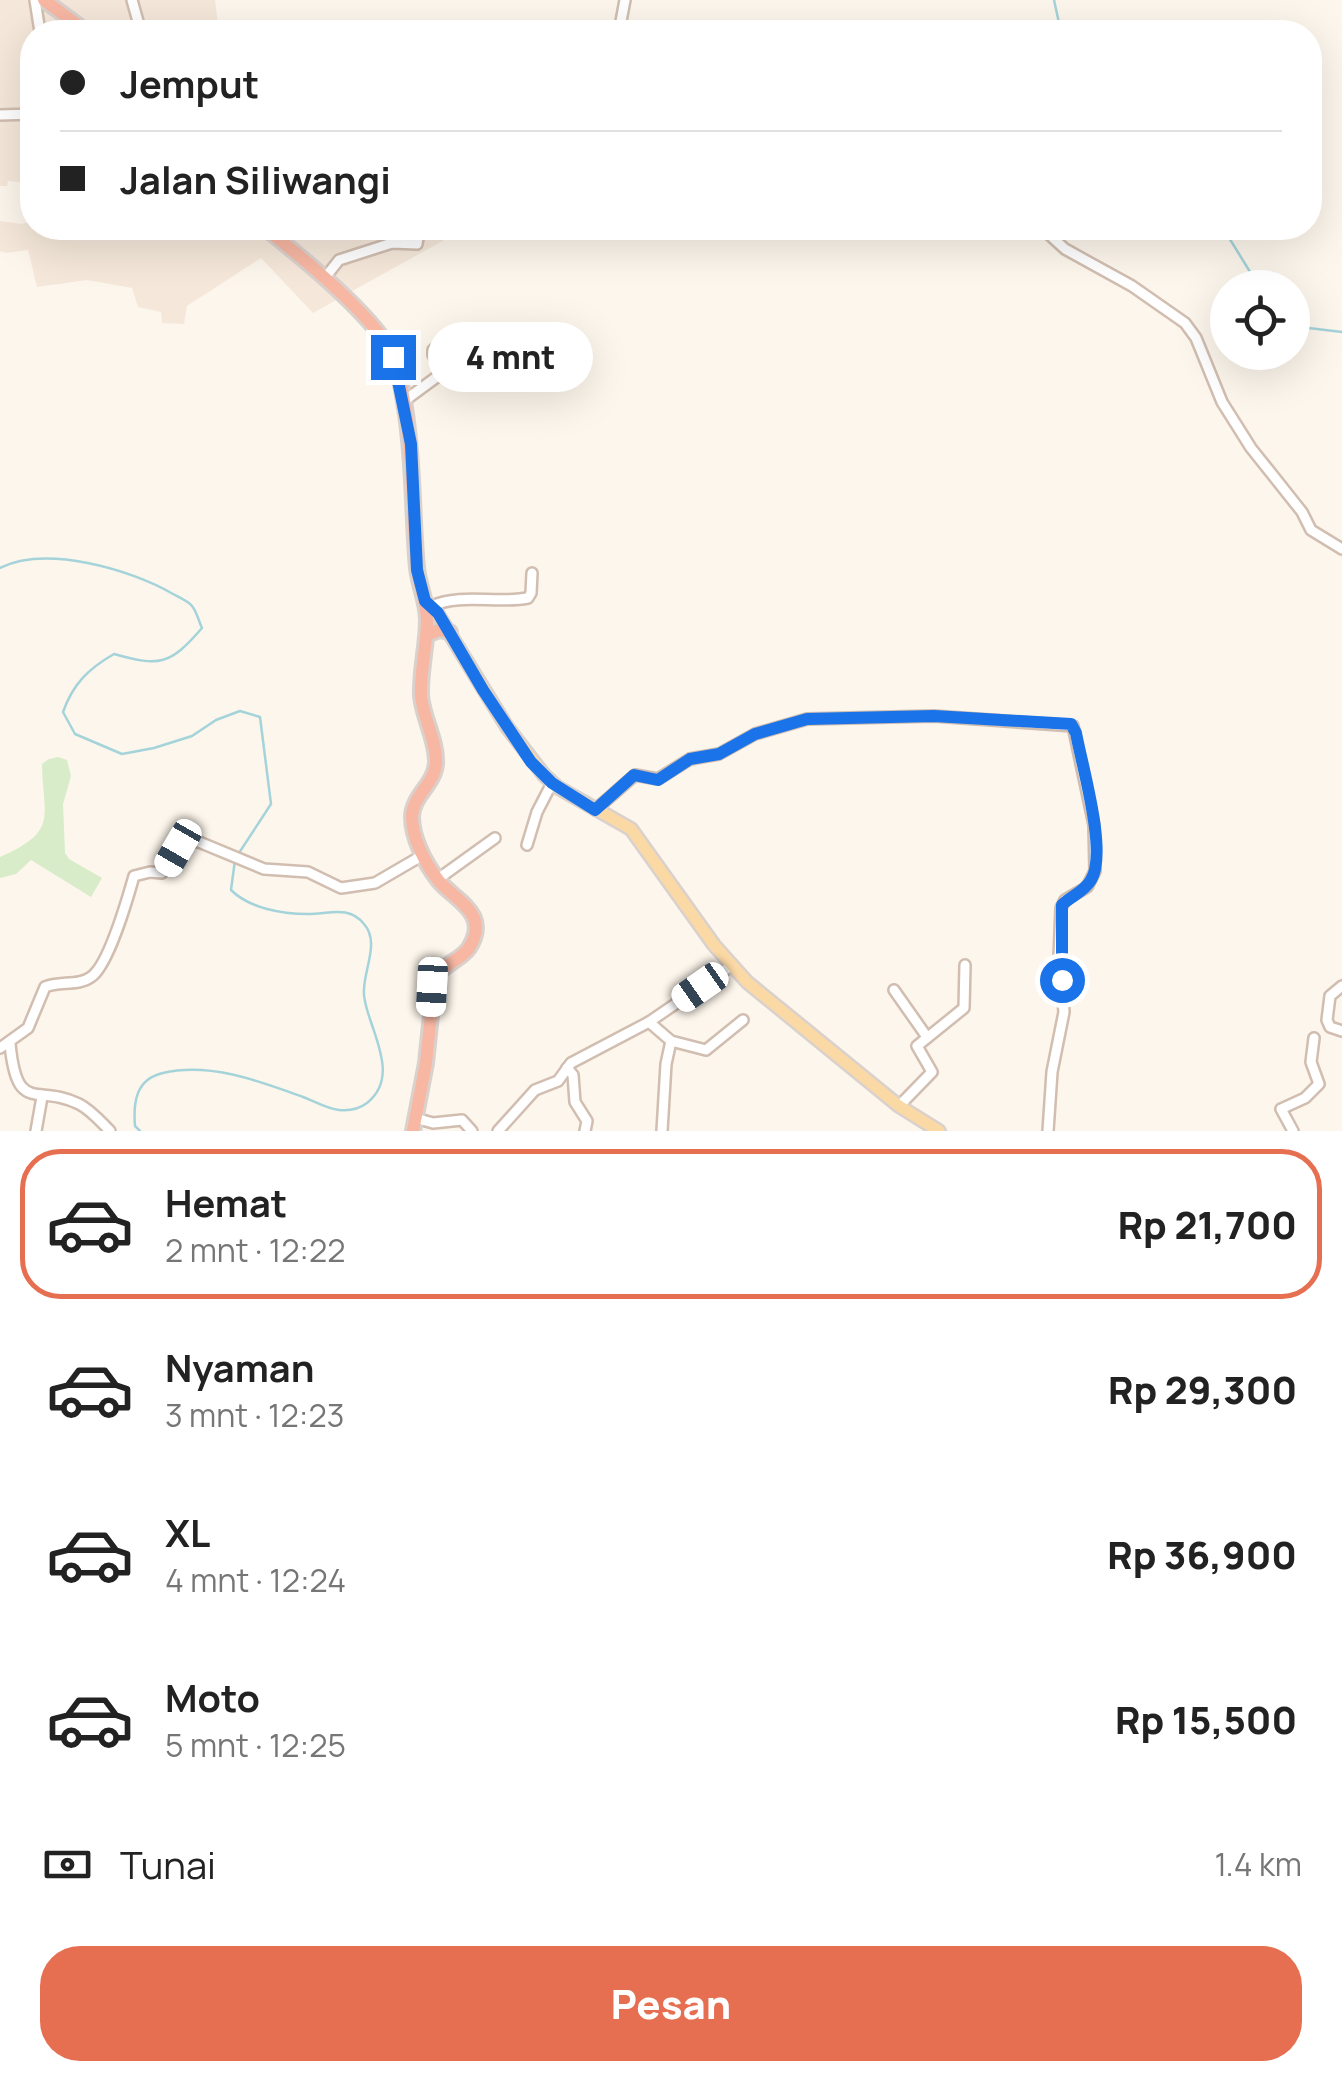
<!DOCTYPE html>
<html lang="id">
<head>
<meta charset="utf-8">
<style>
  body { margin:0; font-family:Manrope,sans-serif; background:#f2f2f2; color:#222; height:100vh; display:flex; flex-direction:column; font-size:38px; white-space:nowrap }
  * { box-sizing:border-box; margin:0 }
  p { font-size:32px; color:#767676 }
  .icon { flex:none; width:55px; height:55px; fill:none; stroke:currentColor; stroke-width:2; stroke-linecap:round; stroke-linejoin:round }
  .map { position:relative; height:1131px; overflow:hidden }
  .side { display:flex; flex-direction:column; background:#fff; flex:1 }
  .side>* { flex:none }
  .top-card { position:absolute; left:20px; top:20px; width:1302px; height:220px; border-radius:40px; box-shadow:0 10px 40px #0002; display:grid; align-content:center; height:220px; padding:0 40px; background:#fff }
  .buttons { position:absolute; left:1210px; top:270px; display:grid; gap:20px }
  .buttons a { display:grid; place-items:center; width:100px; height:100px; border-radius:50%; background:#fff; box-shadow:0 10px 40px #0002; font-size:50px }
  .end { position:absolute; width:45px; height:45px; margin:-22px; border:12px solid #1a73e8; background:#fff; box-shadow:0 0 0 5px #fff }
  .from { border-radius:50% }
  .bubble { position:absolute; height:70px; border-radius:35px; background:#fff; box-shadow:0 10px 40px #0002; font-size:32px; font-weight:800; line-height:70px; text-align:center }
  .car { position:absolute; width:30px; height:60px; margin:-30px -15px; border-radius:12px; box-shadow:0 0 8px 2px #0007; background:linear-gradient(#fff 24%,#345 0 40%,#fff 0 76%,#345 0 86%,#fff 0) }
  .top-card b { display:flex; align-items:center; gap:35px; height:95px; font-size:38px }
  .top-card b+b { border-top:2px solid #e0e0e0 }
  .top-card i { width:25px; height:25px; background:#222 }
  ul { padding:18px 0 0; list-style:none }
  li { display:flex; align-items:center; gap:30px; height:150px; margin:0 20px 15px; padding:0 20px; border:5px solid transparent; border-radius:40px }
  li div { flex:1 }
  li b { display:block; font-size:38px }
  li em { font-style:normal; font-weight:800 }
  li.current { border-color:#e76f51 }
  li>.icon { width:90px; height:90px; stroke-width:1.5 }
  .pay { display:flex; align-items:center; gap:25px; height:110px; padding:0 40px; font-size:38px }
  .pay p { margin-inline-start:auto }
  .button { display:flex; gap:20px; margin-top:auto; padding:20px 40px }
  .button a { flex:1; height:115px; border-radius:40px; background:#e76f51; color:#fff; font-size:40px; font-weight:800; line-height:115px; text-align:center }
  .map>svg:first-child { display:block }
</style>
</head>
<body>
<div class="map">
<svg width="1342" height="1131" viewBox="0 0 1342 1131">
  <rect width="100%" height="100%" fill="#fdf6ec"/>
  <g fill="#f5e8da">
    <polygon points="0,0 215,0 219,32 32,32 32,189 29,183 8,181 7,186 0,186"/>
    <polygon points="0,221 22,224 32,221 32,228 487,228 446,239 313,313 261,258 187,306 184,324 162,323 161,312 138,307 132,288 87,280 37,287 28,250 6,253 0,251"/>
  </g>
  <path fill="#d8ecc9" d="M58,757L67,760L71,776L63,804L65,853L69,859L102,878L91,897L31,860L16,874L0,878V857C59,831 43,818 42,764L49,759Z"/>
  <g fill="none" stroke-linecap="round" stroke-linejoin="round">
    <g stroke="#a5d3da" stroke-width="2.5">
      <polyline points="1054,0 1061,32"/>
      <polyline points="1223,228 1260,288"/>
      <polyline points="1292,326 1342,332"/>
      <path d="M0,568C46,545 130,569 173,594C178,597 188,601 192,606C197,612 199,622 202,628C170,665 160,667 114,654C88,669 73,684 63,712L75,734L122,754L154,748L192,736L216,720L240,711L260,717L271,804L239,853"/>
      <path d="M140,1131L135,1126C133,1102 136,1079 163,1073C210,1062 259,1081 303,1097C314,1101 327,1109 339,1110C349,1111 359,1109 367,1103C395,1081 379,1047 370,1019C367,1010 363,999 364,990C364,969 380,942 364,924C349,905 329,914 308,914C281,914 249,908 231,890L235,860"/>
    </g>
    <defs>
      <g id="minor">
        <polyline points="35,0 40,32"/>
        <polyline points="132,0 141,32"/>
        <polyline points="619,32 625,0"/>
        <polyline points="0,115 32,114"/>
        <polyline points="1042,228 1065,249 1132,286 1185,323 1196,338 1222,402 1251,448 1302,512 1311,530 1342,549"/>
        <polyline points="324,279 339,260 392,243 417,244 420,228"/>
        <polyline points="445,371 433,355 433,350 453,334 463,334 476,348"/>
        <polyline points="404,401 483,343"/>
        <path d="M432,606C461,593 496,604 528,598L531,593L532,573"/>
        <polyline points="595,810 635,775 658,779 690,759 719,754 755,734 807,719 934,716 1073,726 1094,825 1095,871 1087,887 1065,900 1061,908 1059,957 1064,1012 1052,1072 1048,1131"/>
        <polyline points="527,845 537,812 552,783"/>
        <polyline points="438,879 495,838"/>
        <polyline points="1342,986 1330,996 1327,1020 1330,1027 1342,1031"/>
        <polyline points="894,990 927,1037"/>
        <polyline points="649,1022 671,1041 706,1050 743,1020"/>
        <path d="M10,1044C17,1116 37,1083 79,1104C91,1110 101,1122 110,1131"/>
        <path d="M0,1048L28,1028L45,987C59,981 79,986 91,977C109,965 128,897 134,876L150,872L162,873L183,841L199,842L264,869L308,872L341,888L375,883L423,855"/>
        <polyline points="567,1068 573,1075 575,1102 587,1121 585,1131"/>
        <polyline points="899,1106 932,1072 917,1046 964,1008 965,965"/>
        <polyline points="415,1118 433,1123 462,1120 472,1131"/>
        <polyline points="36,1131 42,1097"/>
        <polyline points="498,1131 535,1090 558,1081 571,1063 649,1022 731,966"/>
        <polyline points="662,1131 666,1064 671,1041"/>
        <polyline points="1293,1131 1281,1109 1305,1098 1319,1084 1311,1062 1314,1038"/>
      </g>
      <polyline id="major" points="425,601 437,613 507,727 544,775 557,787 631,829 714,945 747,982 899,1106 939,1131"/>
      <g id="highway">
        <polyline points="44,0 87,32"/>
        <path d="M265,228C299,255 370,313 390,350C399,367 402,389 405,408C414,462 412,514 417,568C419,586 427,602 427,620C427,646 420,670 421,696C423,718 437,741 436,763C435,784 412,796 412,817C412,838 425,863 438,880C455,901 491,913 469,948C460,961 443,964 435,977L426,1063L413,1131"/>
        <polyline points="427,635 439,630 450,632"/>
      </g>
    </defs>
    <use href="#minor" stroke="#d1beb0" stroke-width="14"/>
    <use href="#major" stroke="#dad1cd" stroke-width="16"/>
    <use href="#highway" stroke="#dad1cd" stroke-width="18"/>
    <use href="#minor" stroke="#fff" stroke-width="9"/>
    <use href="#major" stroke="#fbd9a5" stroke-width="11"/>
    <use href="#highway" stroke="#f7b7a3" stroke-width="12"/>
  </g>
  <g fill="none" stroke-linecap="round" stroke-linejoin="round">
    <path stroke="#1a73e8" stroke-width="12" d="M393,357L411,444L417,570L425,601L438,613L483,690L531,762L552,783L595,810L634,775L658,780L690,759L719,754L755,734L807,719L934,716L1071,724L1076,733C1082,766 1108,853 1091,880C1084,892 1071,896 1062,905V980"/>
  </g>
</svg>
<div class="buttons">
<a><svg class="icon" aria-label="locate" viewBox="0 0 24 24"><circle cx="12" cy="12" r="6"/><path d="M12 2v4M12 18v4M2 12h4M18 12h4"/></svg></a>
</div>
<i class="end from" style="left:1062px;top:980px"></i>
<i class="end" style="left:393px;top:357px"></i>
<div class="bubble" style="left:428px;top:322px;width:165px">4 mnt</div>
<i class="car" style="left:178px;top:848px;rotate:210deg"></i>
<i class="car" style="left:432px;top:987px;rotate:183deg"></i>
<i class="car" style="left:700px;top:987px;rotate:235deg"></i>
<div class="top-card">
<b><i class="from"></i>Jemput</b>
<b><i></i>Jalan Siliwangi</b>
</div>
</div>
<section class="side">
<ul>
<li class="current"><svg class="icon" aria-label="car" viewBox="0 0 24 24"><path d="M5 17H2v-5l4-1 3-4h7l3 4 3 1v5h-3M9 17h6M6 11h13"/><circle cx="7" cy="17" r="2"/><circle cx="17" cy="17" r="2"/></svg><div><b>Hemat</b><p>2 mnt · 12:22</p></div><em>Rp 21,700</em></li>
<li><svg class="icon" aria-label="car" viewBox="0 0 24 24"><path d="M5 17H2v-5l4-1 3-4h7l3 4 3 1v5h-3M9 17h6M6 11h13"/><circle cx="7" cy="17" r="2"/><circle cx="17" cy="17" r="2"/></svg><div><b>Nyaman</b><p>3 mnt · 12:23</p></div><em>Rp 29,300</em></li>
<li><svg class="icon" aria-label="car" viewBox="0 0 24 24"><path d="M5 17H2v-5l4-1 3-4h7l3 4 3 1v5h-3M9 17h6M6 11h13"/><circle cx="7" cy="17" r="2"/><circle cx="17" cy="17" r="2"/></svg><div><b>XL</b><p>4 mnt · 12:24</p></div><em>Rp 36,900</em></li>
<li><svg class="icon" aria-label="car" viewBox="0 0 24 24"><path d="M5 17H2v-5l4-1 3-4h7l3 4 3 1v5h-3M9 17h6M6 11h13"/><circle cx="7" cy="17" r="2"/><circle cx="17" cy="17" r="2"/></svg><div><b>Moto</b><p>5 mnt · 12:25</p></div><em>Rp 15,500</em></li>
</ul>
<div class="pay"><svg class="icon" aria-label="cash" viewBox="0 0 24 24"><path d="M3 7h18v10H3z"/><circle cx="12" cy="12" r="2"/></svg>Tunai<p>1.4 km</p></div>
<div class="button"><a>Pesan</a></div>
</section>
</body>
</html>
